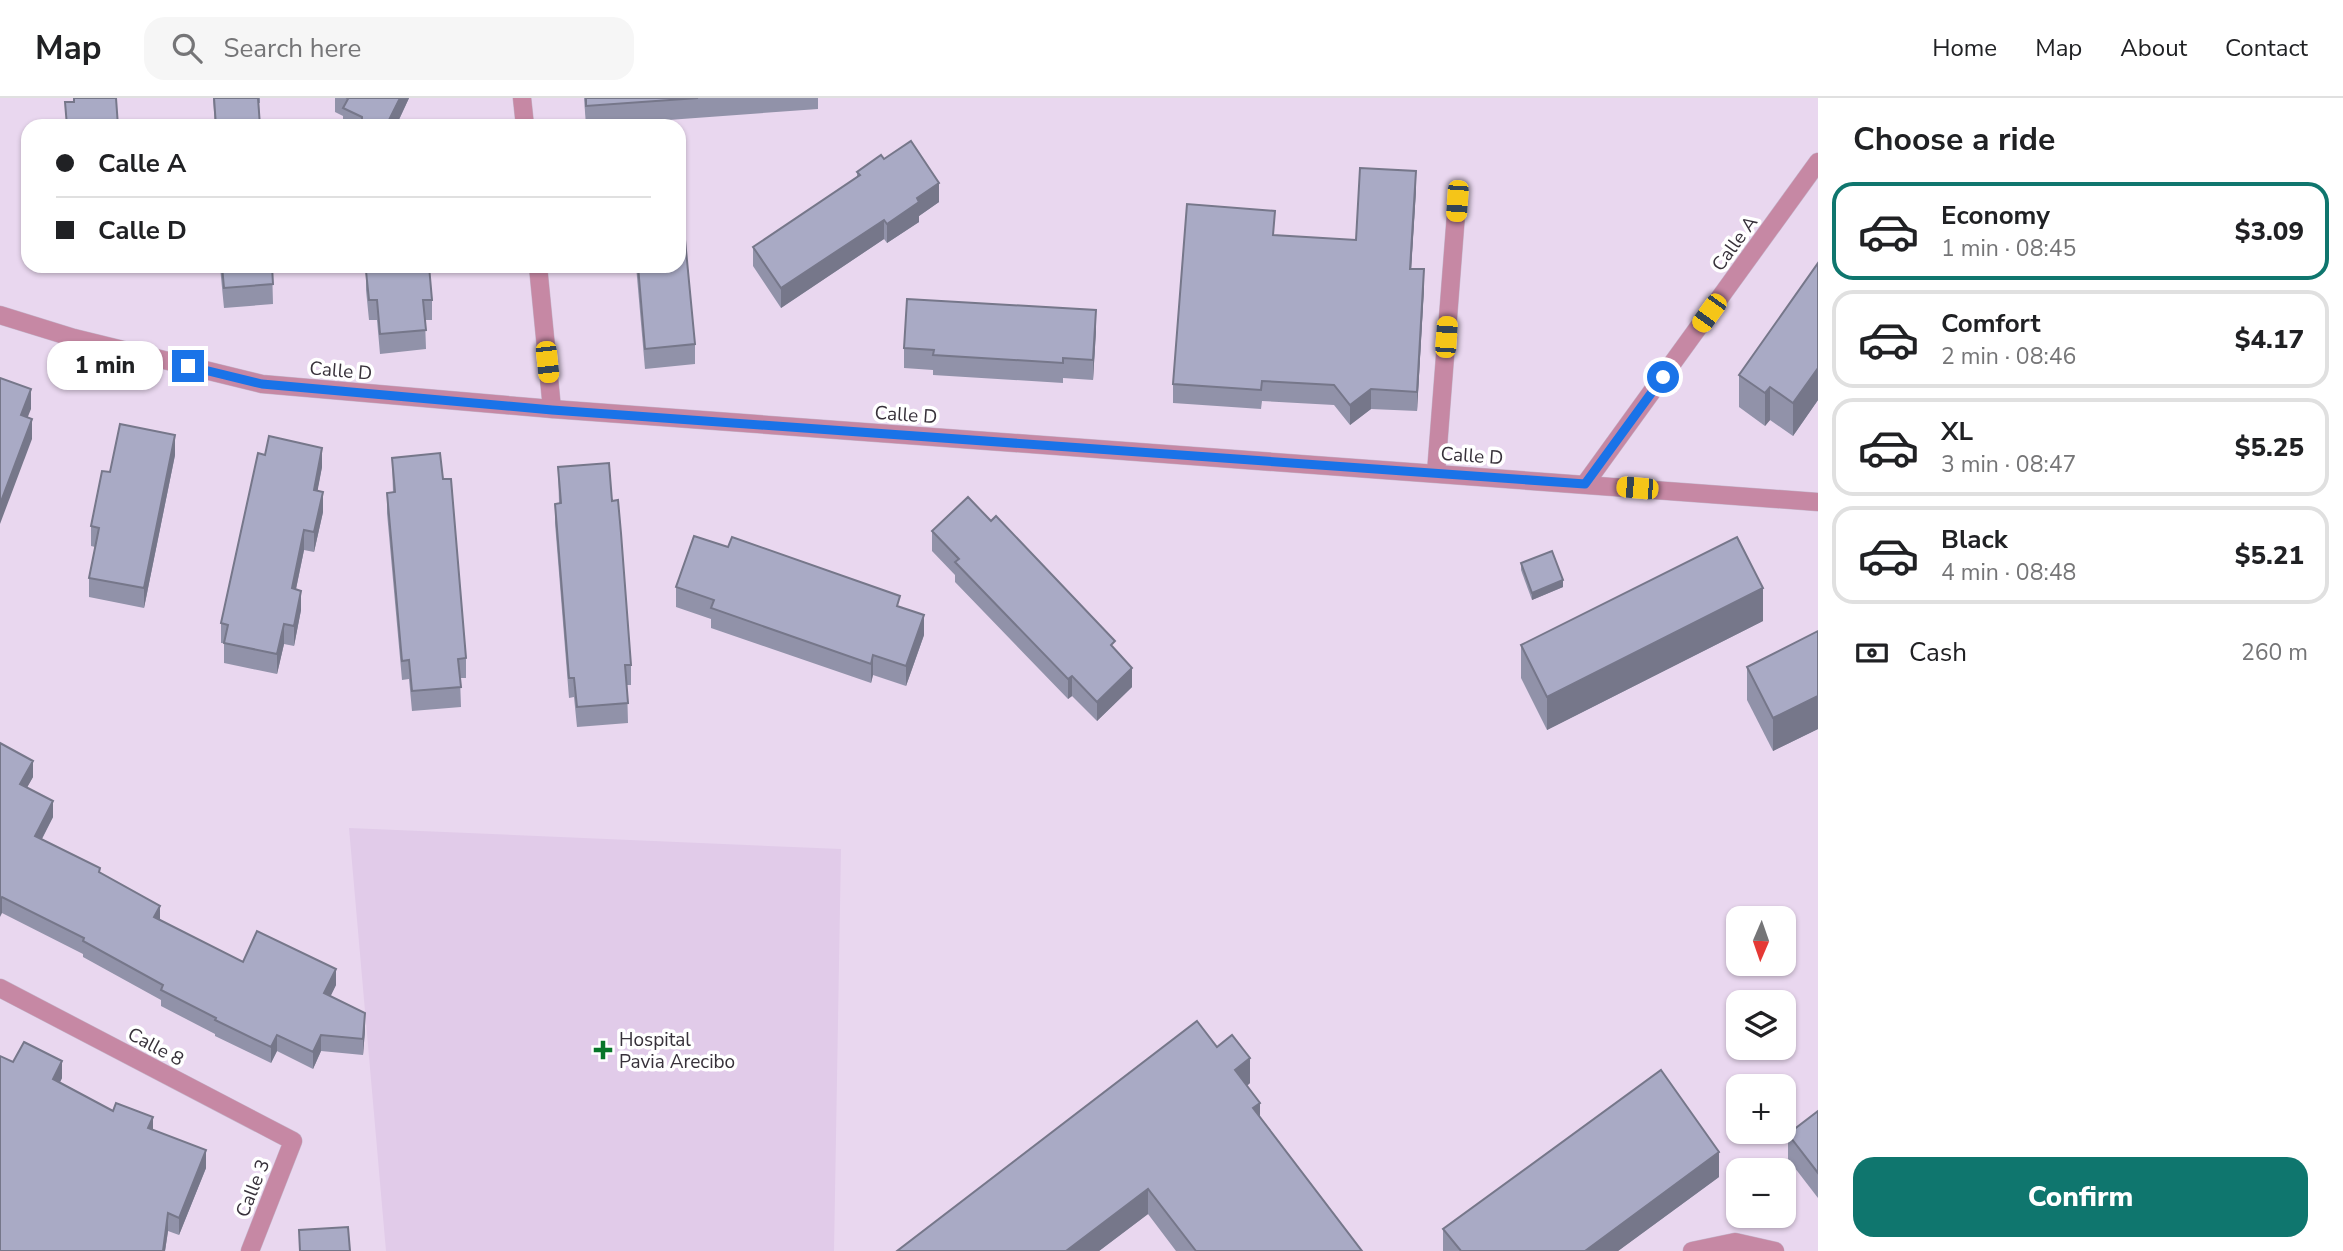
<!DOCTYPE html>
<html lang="en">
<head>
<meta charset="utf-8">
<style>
  body { margin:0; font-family:"Nunito Sans",sans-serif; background:#f6f6f6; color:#202124; height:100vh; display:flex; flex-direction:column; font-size:26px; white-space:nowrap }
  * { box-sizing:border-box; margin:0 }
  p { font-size:23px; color:#757577 }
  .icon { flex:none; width:38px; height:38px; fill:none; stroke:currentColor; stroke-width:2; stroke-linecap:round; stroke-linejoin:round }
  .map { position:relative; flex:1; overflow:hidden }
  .panel { display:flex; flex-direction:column; background:#fff; width:525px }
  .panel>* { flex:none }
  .hud { position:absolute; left:21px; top:21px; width:665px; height:154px; border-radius:21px; box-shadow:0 2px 5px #0004; display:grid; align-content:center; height:154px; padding:0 35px; background:#fff }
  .needle { width:46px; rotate:182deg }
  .controls { position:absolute; left:1726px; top:808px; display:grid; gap:14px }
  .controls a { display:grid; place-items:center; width:70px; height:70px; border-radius:14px; background:#fff; box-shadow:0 2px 5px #0004; font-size:35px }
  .end { position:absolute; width:32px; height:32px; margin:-16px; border:9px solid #1a73e8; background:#fff; box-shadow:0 0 0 4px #fff }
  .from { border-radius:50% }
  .bubble { position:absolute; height:49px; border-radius:21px; background:#fff; box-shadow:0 2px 5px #0004; font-size:23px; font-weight:800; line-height:49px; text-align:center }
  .car { position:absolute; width:21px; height:42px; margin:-21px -10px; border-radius:9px; box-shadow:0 0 5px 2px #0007; background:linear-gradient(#f5c518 24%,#345 0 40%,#f5c518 0 76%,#345 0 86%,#f5c518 0) }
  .hud b { display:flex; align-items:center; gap:24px; height:66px; font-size:26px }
  .hud b+b { border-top:2px solid #e0e0e0 }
  .hud i { width:18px; height:18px; background:#202124 }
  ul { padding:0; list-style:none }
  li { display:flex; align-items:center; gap:21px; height:98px; margin:0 14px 10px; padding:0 21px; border:4px solid #e0e0e0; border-radius:21px }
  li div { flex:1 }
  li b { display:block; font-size:26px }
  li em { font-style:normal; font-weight:800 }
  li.current { border-color:#0f766e }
  li>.icon { width:63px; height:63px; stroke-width:1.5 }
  h2 { padding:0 35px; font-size:32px; line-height:84px }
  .pay { display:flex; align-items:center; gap:18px; height:77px; padding:0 35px; font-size:26px }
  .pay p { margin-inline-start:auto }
  .primary-button { display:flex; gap:14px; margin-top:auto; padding:14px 35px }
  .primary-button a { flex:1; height:80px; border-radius:21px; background:#0f766e; color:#fff; font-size:28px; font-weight:800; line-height:80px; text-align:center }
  header { display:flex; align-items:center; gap:42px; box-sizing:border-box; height:98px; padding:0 35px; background:#fff; border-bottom:2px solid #e0e0e0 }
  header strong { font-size:33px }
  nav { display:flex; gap:38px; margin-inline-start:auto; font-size:24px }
  .search { width:490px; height:63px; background:#f6f6f6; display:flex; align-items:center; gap:18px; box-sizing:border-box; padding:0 24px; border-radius:21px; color:#757577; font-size:26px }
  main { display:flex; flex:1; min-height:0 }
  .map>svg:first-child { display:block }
</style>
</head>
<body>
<header>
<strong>Map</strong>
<div class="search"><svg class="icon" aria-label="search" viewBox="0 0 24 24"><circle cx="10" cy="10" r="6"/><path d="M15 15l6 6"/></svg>Search here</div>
<nav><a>Home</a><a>Map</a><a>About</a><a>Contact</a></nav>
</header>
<main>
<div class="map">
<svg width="1818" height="1153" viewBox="0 0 1818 1153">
  <rect width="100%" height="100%" fill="#e9d7ef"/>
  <polygon fill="#e1cbe9" points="349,730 841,751 834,1153 386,1153"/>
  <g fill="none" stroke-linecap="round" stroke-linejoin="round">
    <defs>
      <g id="street">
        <polyline points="522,0 525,28"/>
        <polyline points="538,168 552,311"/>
        <polyline points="0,217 74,240 262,286 552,311 1818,404"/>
        <polyline points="1436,375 1457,103"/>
        <polyline points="1585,386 1818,64"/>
        <polyline points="0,890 293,1043 250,1153"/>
        <polyline points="1692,1153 1735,1144 1775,1153"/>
      </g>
    </defs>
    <use href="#street" stroke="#c5b6cb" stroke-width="19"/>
    <use href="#street" stroke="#c688a4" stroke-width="18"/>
  </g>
  <g fill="#9192a9">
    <polygon points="213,0 260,0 260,5 259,5 260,28 215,28"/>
    <polygon points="335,0 409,0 396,28 343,28 343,18 335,14"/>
    <polygon points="584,0 818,0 818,11 586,28"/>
    <polygon points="884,61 939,104 919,118 919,124 887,145 884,141 781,210 753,168 753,149 857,79 857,74"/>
    <polygon points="1416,92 1411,171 1424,190 1417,313 1371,311 1350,327 1334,307 1262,303 1261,311 1173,305 1173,286 1275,137 1356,142"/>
    <polygon points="1818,165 1818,302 1793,338 1770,322 1765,328 1739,309 1739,277"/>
    <polygon points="75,168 125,168 125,172 75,175"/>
    <polygon points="211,168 272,168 273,206 224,210 220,169 211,170"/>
    <polygon points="370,168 429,168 432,202 432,222 425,222 426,251 380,256 377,222 369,222 366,192 366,173 371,172"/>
    <polygon points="636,168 679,168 695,246 695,266 645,271"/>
    <polygon points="1096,232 1093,282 1063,280 1063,285 933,277 933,272 904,270 904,250"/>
    <polygon points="175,357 144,510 89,499 89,480 95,449 91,448 91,428 110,374"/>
    <polygon points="265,357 322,369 317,393 323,414 314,454 304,452 296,491 301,512 294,548 284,546 277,576 224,565 224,545 221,545 221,525"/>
    <polygon points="392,360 443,381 466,560 466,580 460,580 461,609 412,613 409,581 402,582 387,415 387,395 393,395"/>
    <polygon points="558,369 612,403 631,567 631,587 627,587 628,625 577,629 574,599 569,600 555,425 555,406 559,405"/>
    <polygon points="991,423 1115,552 1132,589 1097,623 1072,598 1068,601 955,484 955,477 932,453 932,433"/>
    <polygon points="1521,465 1563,489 1532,502 1521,472"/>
    <polygon points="676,489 900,509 924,537 906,588 873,577 871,585 711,530 711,521 676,509"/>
    <polygon points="1763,523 1547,632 1521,580 1521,547"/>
    <polygon points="1818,533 1818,631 1773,653 1747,602 1747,569"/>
    <polygon points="0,645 33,679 27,689 53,719 42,741 100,775 160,822 243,864 336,887 330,898 365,932 363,957 321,953 313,971 277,953 271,965 215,938 215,936 161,908 161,902 83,859 83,856 2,815"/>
    <polygon points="1217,949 1250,985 1247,988 1260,1019 1362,1153 1176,1153 1148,1116 1099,1153 897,1153"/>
    <polygon points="13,964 62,980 60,984 113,1013 153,1032 206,1070 179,1137 168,1133 165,1153 0,1153"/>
    <polygon points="1818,1013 1818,1100 1788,1061 1788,1036"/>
    <polygon points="1719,1079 1618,1153 1443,1153 1443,1131"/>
  </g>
  <g fill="#76778a">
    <polygon points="400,0 409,0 396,28 386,28"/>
    <polygon points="1416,73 1416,92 1410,190 1410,171"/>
    <polygon points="939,85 939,104 919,118 919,124 887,145 887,126 917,100"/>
    <polygon points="884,122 884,141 781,210 781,190"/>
    <polygon points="1424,171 1424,190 1417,313 1417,294"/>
    <polygon points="1096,212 1096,232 1093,282 1093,262"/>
    <polygon points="1818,270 1818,302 1793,338 1793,305"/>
    <polygon points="1770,289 1770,322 1765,328 1765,295"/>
    <polygon points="31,291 31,311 21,336 21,317"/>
    <polygon points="1371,291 1371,311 1350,327 1350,307"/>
    <polygon points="32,321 32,341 0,426 0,406"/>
    <polygon points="175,337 175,357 144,510 144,490"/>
    <polygon points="322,350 322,369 314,412 314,392"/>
    <polygon points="323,394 323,414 314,454 314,434"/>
    <polygon points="304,432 304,452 292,510 292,490"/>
    <polygon points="1563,482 1563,489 1532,502 1532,495"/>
    <polygon points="1763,490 1763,523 1547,632 1547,599"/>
    <polygon points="301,493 301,512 294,548 294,528"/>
    <polygon points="924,517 924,537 906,588 906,568"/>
    <polygon points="284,526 284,546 277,576 277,556"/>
    <polygon points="873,557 873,577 871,585 871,566"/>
    <polygon points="1132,570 1132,589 1097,623 1097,604"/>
    <polygon points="1072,578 1072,598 1068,601 1068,581"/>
    <polygon points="1818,598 1818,631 1773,653 1773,620"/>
    <polygon points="33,663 33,679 20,702 20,686"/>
    <polygon points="53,703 53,719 35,754 35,738"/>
    <polygon points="2,799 2,815 0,819 0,802"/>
    <polygon points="160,808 160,824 154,819"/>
    <polygon points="336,871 336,887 324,912 324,895"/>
    <polygon points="365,915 365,932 363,957 363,941"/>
    <polygon points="277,937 277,953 271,965 271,949"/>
    <polygon points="321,937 321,953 313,971 313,954"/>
    <polygon points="1250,960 1250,985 1235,997 1235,972"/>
    <polygon points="62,963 62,980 53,998 53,981"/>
    <polygon points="1260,1005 1260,1030 1253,1010"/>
    <polygon points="153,1019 153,1036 148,1030"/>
    <polygon points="206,1052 206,1070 179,1137 179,1120"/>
    <polygon points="1719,1054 1719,1079 1618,1153 1585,1153"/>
    <polygon points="1148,1091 1148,1116 1099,1153 1066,1153"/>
    <polygon points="168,1115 168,1133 165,1153 163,1153"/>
  </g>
  <g fill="#a9aac5" stroke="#76778a" stroke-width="2">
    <polygon points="74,0 116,0 118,28 67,28 65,4 74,4"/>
    <polygon points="214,0 258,0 260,28 216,28"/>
    <polygon points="347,0 400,0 386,28 362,28 362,19 343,10 348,1"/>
    <polygon points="586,0 698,0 586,8"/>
    <polygon points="911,43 939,85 917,100 919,104 887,126 884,122 781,190 753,149 860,77 857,74 881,57 884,61"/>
    <polygon points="1360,70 1416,73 1410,171 1424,171 1417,294 1371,291 1350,307 1334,287 1262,283 1261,292 1173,286 1187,106 1275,113 1273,137 1356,142"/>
    <polygon points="679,79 695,246 645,251 638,168 679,168"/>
    <polygon points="1818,165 1818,270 1793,305 1770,289 1765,295 1739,277"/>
    <polygon points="222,168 272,168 273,186 224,190"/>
    <polygon points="372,168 429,168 432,202 423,202 426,232 380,236 377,202 369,202 366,173 372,172"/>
    <polygon points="907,201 1096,212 1093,262 1063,260 1063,265 933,257 934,252 904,250"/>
    <polygon points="0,280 31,291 21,317 32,321 0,406"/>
    <polygon points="120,326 175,337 144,490 89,480 99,430 91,428 102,373 110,374"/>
    <polygon points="269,338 322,350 314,392 323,394 314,434 304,432 292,490 301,493 294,528 284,526 277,556 224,545 228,527 221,525 258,355 265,357"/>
    <polygon points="440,355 443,381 451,381 466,560 458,561 461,589 412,593 409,562 402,563 387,395 395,394 392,360"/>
    <polygon points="609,365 612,403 618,402 621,435 631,567 625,567 628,605 577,609 574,580 569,580 555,406 561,405 558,369"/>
    <polygon points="968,399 991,423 996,418 1115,543 1111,547 1132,570 1097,604 1072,578 1068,581 955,464 959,461 932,433"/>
    <polygon points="694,438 728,449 732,439 900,498 897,508 924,517 906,568 873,557 871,566 711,510 714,502 676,489"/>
    <polygon points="1737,439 1763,490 1547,599 1521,547"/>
    <polygon points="1552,453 1563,482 1532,495 1521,465"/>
    <polygon points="1818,533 1818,598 1773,620 1747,569"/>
    <polygon points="0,645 33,663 20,686 53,703 35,738 100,770 99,774 160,808 154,819 243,864 257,833 336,871 324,895 365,915 363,941 321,937 313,954 277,937 271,949 215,922 216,920 161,892 163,887 83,843 84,840 2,799 0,802"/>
    <polygon points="1197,923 1217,949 1232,937 1250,960 1235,972 1260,1005 1253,1010 1362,1153 1196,1153 1148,1091 1066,1153 897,1153"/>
    <polygon points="24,944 62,963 53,981 113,1013 116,1005 153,1019 148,1030 206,1052 179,1120 168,1115 163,1153 0,1153 0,958 13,964"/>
    <polygon points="1661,972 1719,1054 1585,1153 1461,1153 1443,1131"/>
    <polygon points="1818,1013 1818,1075 1788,1036"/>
    <polygon points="348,1129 350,1153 300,1153 299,1132"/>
  </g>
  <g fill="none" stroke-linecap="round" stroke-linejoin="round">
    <polyline stroke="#1a73e8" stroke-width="9" points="188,268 262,286 552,312 1585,386 1663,279"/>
  </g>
  <path fill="#077529" stroke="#fff" stroke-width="2.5" d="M599.5 941.5h7v7h7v7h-7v7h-7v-7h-7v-7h7z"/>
  <g text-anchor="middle" stroke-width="7" stroke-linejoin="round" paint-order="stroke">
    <g font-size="19" fill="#37313a" stroke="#fff">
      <text transform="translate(1734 145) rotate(-54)" y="7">Calle A</text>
      <text transform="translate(341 272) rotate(5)" y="7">Calle D</text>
      <text transform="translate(906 316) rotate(4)" y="7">Calle D</text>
      <text transform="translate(1472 357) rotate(4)" y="7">Calle D</text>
      <text transform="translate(156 948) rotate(28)" y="7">Calle 8</text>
      <text transform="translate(252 1090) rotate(-68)" y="7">Calle 3</text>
    </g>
    <g font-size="19" fill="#37313a" stroke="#fff" text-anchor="start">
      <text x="619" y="948">Hospital<tspan x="619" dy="22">Pavia Arecibo</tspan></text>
    </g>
  </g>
</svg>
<div class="controls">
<a><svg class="needle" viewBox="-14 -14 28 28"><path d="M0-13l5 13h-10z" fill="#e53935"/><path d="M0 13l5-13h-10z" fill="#757577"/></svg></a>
<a><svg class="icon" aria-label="layers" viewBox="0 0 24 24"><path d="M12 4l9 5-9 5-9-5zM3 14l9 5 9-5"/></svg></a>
<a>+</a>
<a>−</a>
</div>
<i class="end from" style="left:1663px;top:279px"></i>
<i class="end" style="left:188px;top:268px"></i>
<div class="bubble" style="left:47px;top:243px;width:116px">1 min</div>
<i class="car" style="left:1457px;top:103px;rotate:184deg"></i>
<i class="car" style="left:1709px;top:215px;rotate:216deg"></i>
<i class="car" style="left:1446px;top:239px;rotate:4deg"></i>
<i class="car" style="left:547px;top:264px;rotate:174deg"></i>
<i class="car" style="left:1637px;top:390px;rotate:275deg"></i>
<div class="hud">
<b><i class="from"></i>Calle A</b>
<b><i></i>Calle D</b>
</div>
</div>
<section class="panel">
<h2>Choose a ride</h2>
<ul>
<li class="current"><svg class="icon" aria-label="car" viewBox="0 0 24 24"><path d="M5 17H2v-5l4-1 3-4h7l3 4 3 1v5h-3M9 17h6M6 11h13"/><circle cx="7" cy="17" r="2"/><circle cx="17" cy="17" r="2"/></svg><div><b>Economy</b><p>1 min · 08:45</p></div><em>$3.09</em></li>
<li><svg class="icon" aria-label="car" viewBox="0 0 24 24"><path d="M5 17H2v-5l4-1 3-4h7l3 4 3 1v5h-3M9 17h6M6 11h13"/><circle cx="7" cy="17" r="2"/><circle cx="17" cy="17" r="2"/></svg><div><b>Comfort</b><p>2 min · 08:46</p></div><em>$4.17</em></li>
<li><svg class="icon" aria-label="car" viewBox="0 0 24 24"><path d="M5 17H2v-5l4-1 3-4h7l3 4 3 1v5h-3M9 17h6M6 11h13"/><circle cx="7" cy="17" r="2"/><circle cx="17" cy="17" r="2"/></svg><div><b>XL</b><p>3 min · 08:47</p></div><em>$5.25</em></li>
<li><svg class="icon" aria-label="car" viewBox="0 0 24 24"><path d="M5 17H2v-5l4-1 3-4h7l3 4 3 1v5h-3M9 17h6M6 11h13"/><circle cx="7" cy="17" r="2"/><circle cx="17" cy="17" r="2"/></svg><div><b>Black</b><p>4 min · 08:48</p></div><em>$5.21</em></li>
</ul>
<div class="pay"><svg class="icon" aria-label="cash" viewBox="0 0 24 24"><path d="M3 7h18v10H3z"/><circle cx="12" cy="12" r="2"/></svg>Cash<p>260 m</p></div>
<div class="primary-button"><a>Confirm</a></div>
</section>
</main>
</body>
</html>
